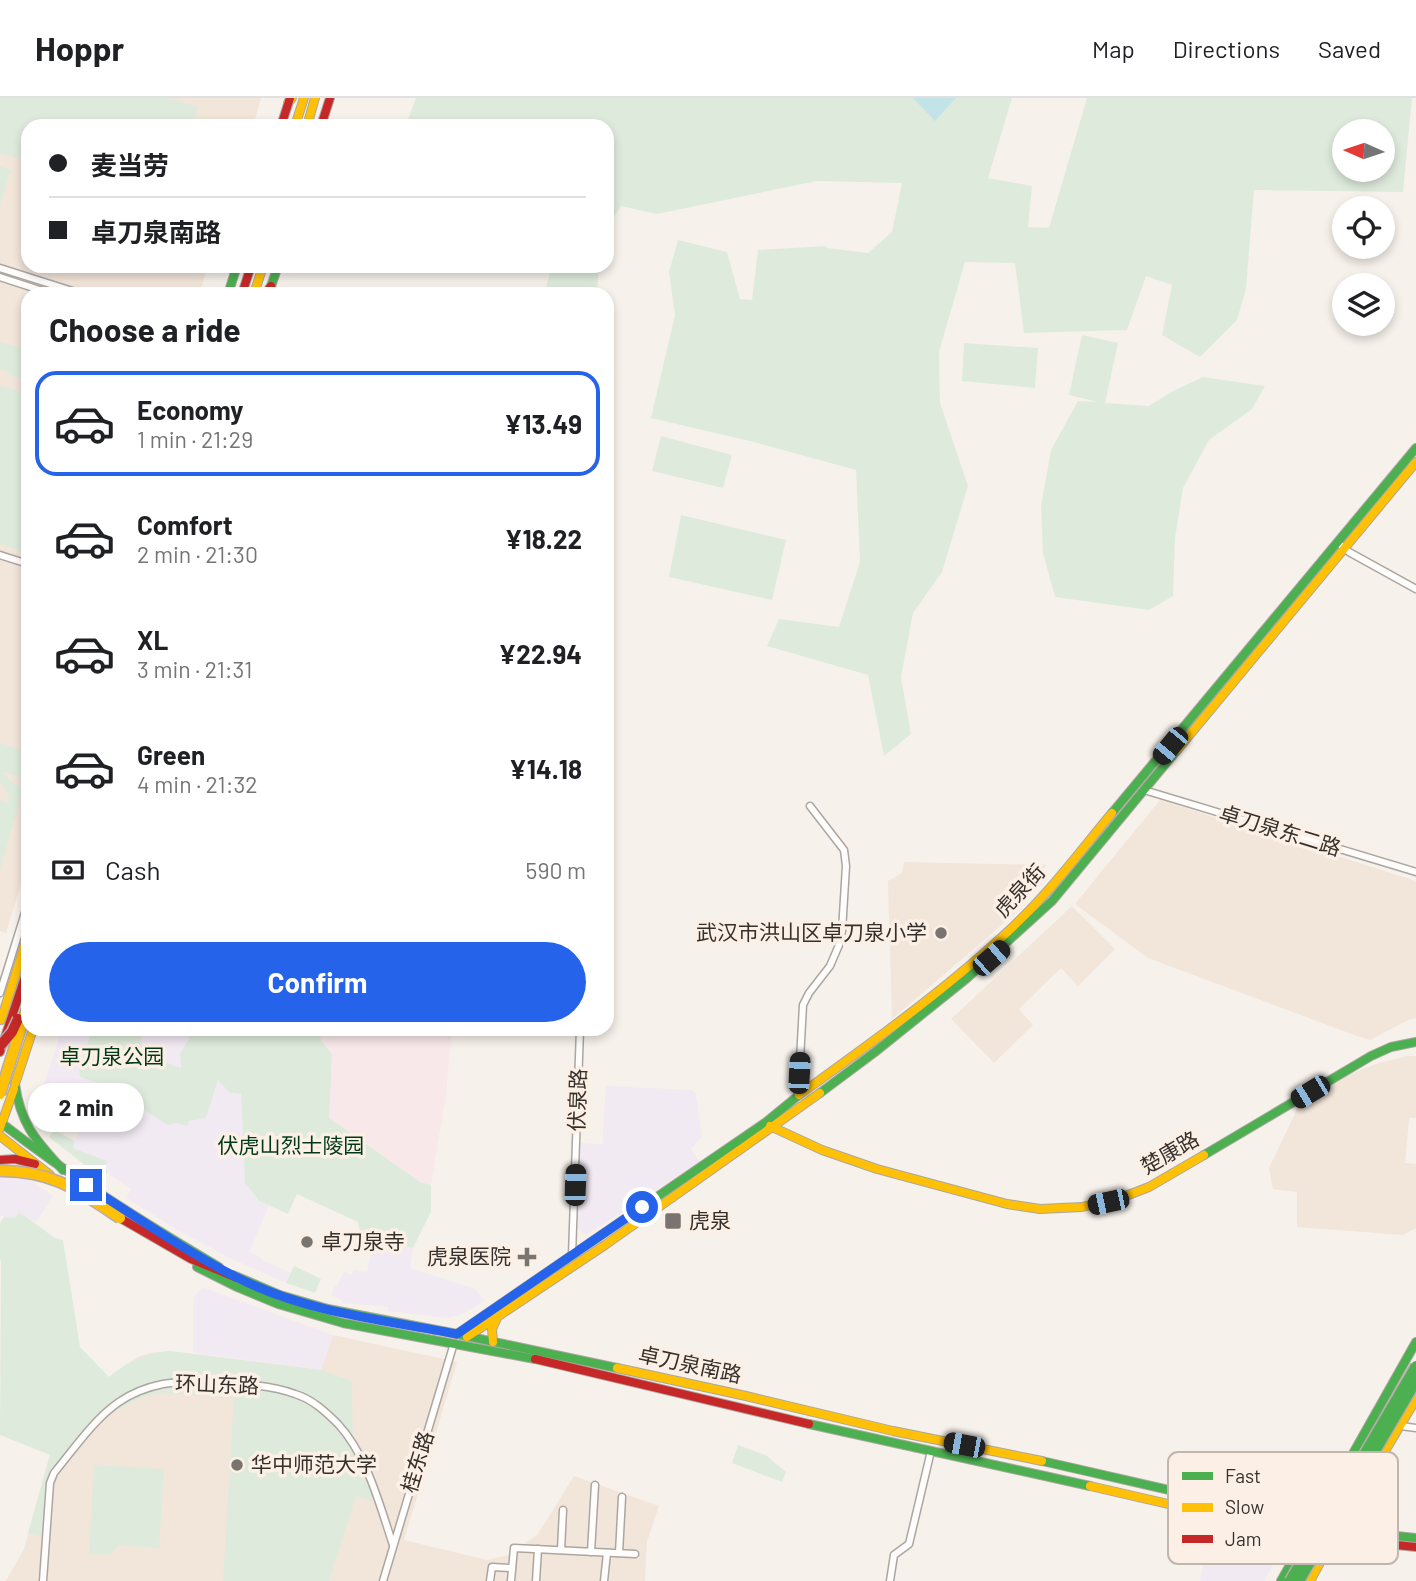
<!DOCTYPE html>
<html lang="en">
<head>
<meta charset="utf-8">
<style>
  body { margin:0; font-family:Barlow,"Noto Sans SC",sans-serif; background:#f6f6f6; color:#202124; height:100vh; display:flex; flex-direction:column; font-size:26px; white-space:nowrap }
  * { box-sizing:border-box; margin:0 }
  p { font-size:23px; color:#757577 }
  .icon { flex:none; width:38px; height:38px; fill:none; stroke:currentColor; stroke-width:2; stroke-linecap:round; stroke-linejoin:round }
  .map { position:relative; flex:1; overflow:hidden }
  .details { position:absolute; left:21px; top:189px; width:593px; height:749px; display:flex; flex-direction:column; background:#fff; border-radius:21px; box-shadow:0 4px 10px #0003 }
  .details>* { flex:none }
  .hud { position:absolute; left:21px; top:21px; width:593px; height:154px; border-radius:21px; box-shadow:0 4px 10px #0003; display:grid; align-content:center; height:154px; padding:0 28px; background:#fff }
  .needle { width:46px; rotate:273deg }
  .tools { position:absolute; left:1332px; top:21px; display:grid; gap:14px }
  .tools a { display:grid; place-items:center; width:63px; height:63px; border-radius:50%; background:#fff; box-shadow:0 4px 10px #0003; font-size:35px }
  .end { position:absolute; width:32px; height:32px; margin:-16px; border:9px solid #2563eb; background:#fff; box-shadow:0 0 0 4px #fff }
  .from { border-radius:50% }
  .bubble { position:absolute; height:49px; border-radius:24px; background:#fff; box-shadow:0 4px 10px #0003; font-size:23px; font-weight:700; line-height:49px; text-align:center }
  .car { position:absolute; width:21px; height:42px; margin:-21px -10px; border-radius:9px; box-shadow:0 0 5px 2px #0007; background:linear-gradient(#222 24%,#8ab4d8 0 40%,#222 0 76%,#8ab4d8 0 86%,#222 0) }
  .hud b { display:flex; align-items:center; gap:24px; height:66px; font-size:26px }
  .hud b+b { border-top:2px solid #e0e0e0 }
  .hud i { width:18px; height:18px; background:#202124 }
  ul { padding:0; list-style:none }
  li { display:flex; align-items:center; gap:21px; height:105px; margin:0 14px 10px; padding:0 14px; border:4px solid transparent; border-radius:21px }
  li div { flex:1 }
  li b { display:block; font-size:26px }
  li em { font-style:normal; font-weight:700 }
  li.current { border-color:#2563eb }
  li>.icon { width:63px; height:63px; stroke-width:1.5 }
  h2 { padding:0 28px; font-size:32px; line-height:84px }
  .pay { display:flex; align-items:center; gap:18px; height:77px; padding:0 28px; font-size:26px }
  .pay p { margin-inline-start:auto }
  .action { display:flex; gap:14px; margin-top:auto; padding:14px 28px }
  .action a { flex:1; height:80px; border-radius:42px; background:#2563eb; color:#fff; font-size:28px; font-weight:700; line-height:80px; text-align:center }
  header { display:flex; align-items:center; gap:42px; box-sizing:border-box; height:98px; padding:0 35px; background:#fff; border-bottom:2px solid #e0e0e0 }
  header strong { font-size:33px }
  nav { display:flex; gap:38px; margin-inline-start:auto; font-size:24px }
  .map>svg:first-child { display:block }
</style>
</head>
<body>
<header>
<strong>Hoppr</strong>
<nav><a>Map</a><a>Directions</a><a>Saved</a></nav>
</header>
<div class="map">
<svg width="1416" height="1483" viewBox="0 0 1416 1483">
  <rect width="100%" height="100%" fill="#f7f1eb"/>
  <g fill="#f2eaf3">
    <polygon points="62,931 92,931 79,971 80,978 113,990 112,993 134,1001 153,1018 188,1023 218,981 241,996 245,1085 259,1103 269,1108 249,1154 262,1160 262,1162 291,1175 286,1185 230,1160 179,1133 126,1100 131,1091 110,1077 109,1073 105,1072 106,1063 73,1050 84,1017 84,1007 80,1001 76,998 44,986"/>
    <polygon points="139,931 194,931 180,956 181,970 144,958"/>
    <polygon points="606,988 692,992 696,996 702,1039 691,1051 700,1064 586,1137 576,1130 581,1045 602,1046"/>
    <polygon points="19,1075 53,1098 36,1125 19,1114 15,1120 4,1119 0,1117 0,1078"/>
    <polygon points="378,1143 413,1150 410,1170 475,1191 485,1203 463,1216 447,1220 388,1213 388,1209 342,1205 342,1202 331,1197 335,1188 337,1188 344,1173 352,1177 354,1172 367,1174 371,1155"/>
    <polygon points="202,1189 333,1237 321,1272 193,1255 193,1200"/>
    <polygon points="1211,1432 1264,1445 1271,1453 1274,1465 1264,1483 1200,1483"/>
  </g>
  <polygon fill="#f9e8ea" points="317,931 452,931 446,996 431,1087 420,1084 328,1020 332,956 322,944"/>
  <g fill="#f2e5da">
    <polygon points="0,0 261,0 253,28 28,28 28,168 208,168 199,196 28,196 28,763 6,835 0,833"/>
    <polygon points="1160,702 1416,783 1416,920 1408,922 1370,942 1357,938 1148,860 1075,806"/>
    <polygon points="904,764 1046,767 1018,813 892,921 888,783 902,775"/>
    <polygon points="1072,808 1115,851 1078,888 1061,870 1019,911 1033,927 994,965 951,921"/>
    <polygon points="1407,958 1416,958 1416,1020 1409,1020 1405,1065 1416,1066 1416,1130 1403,1137 1297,1129 1297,1094 1273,1091 1269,1070 1300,1005 1350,976 1379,965"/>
    <polygon points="333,1237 457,1264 404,1442 487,1462 509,1457 538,1436 574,1378 659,1408 647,1444 645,1483 6,1483 24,1451 50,1356 124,1268 138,1259 149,1255 170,1253 321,1272"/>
  </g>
  <g fill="#deebdc" fill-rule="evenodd">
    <polygon points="0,0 170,0 198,9 192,28 28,28 28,63 0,55"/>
    <path d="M416,0H1012L988,80L1032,88L1028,129L1049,130L1087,0H1412L1403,94L1254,92L1246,191L1237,222L1200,259L1162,237L1172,187L1146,178L1127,232L1024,235L1015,165L965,164L939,254L940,305L968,388L942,474L913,515L901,579L911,636L884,658L868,577L767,548L779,521L839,529L860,464L856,372L754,344L651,320L675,217L669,174L678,142L727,154L740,201L752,202L758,152L826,148L828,150L868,155L892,134L902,85L817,83L657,116L621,108L607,130V28H409L408,21ZM1344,33H1382V72H1344Z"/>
    <polygon points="0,68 11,72 0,106"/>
    <polygon points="552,168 599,168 597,196 544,196"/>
    <polygon points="1082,237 1118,245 1105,305 1149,308 1171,294 1203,279 1265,288 1252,311 1209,342 1183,390 1175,440 1173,498 1149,512 1055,499 1043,455 1041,409 1051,352 1078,303 1098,304 1069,297"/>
    <polygon points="0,244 28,252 27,283 10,277 10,275 0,271"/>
    <polygon points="964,245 1038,250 1035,290 962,283"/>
    <polygon points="0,287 28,296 28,455 0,446"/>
    <polygon points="661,338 732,357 723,390 652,373"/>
    <polygon points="681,417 786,442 772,502 669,479"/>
    <path d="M0,645L28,654V665L24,680L2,674L15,687L24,690L0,771V702L8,705C10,697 6,690 0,685Z"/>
    <polygon points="92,931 139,931 144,958 181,970 180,956 194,931 317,931 322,944 332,956 329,1020 420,1084 431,1087 431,1114 413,1150 378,1143 371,1155 363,1153 358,1124 297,1096 288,1116 259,1103 245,1085 241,996 230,995 218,982 206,1020 189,1023 187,1028 177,1025 167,1027 147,1014 134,1001 112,994 113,990 80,979 79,972"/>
    <polygon points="54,1032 75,1043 73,1050 107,1063 105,1072 108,1073 105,1079 86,1068 49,1039"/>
    <path d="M19,1114L55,1140L63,1142L80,1249L109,1279C130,1263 143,1255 170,1253L321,1272L352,1283L353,1356L376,1404L356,1398L329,1483H223L234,1300L158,1295C141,1298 127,1307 113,1315C100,1323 87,1330 77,1341C57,1363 49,1410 42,1439L28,1435L50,1357L0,1337L1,1162L0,1161V1125L4,1119L15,1120Z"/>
    <polygon points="294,1168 321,1181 315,1195 286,1185"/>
    <polygon points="738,1347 767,1358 786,1374 782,1384 732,1365"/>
    <polygon points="94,1367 164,1371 159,1450 118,1447 111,1457 89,1456"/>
  </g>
  <polygon fill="#c2e4e8" points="913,0 956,0 935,23"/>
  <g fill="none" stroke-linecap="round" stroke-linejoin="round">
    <defs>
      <g id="street">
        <polyline points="0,170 82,196"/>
        <polyline points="0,179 52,196"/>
        <polyline points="1338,445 1349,454 1416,491"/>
        <polyline points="0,457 28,466"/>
        <polyline points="1144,692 1416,774"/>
        <polyline points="0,895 28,805"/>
        <polyline points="798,998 803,907 809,895 830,868 839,847 842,833 846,768 844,752 810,708"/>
        <polyline points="572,1157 580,931"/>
        <polyline points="1401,1328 1416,1330"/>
        <polyline points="561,1452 563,1412"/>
        <polyline points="591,1454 595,1387"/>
        <polyline points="619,1455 622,1399"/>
        <path d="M43,1483L50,1385L54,1375C73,1352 94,1321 119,1304C132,1295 148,1289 163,1286C179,1283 195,1284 211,1285C239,1286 268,1286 295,1296C312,1301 326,1314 338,1326C367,1357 380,1408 393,1447"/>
        <polyline points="383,1483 454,1245"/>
        <polyline points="490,1483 492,1469 512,1470"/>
        <polyline points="511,1483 514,1450 635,1456"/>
        <polyline points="536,1483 538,1451"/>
        <polyline points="604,1483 607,1455"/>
        <polyline points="890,1483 894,1457 909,1446 931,1353"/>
      </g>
      <g id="fast">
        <polyline points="269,194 278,168"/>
        <polyline points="228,196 237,168"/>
        <polyline points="1112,715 1416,350"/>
        <path d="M15,986C21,1028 36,1042 63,1072"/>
        <polyline points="820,995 875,954 966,881 1052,803 1177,652"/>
        <path d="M0,1024C69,1078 143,1124 219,1169"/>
        <polyline points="1204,1057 1371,958 1391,949 1416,944"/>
        <polyline points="197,1169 237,1189 278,1206 343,1225 535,1261"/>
        <polyline points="233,1177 280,1197 328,1211 457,1236 617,1270"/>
        <polyline points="457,1236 766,1024 799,997"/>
        <polyline points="809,1326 1090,1388"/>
        <polyline points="1042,1363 1318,1426"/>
        <polyline points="1334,1429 1360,1434 1416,1440"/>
        <polyline points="1281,1483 1416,1244"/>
      </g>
      <g id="slow">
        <polyline points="288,5 292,0"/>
        <polyline points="295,28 304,0"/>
        <polyline points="307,28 315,0"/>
        <polyline points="254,196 263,168"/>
        <polyline points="1177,652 1416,364"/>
        <polyline points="1,922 28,837"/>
        <polyline points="15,986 33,931"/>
        <path d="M799,997C868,947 939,897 1002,839C1044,802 1077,757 1112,715"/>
        <polyline points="770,1028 822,1052 877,1071 1007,1106 1040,1111 1082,1109 1123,1099 1149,1089 1204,1057"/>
        <polyline points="0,1030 14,991"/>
        <polyline points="0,1038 50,1077"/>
        <polyline points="467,1239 605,1147 820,995"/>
        <polyline points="493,1244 492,1231 497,1220"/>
        <polyline points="617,1270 746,1298 893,1333 1042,1363"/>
        <polyline points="1090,1388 1251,1425 1312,1437"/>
        <polyline points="1310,1483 1339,1430 1416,1301"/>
      </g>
      <g id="jam">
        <polyline points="281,28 290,0"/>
        <polyline points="321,28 330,0"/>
        <polyline points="242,196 251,168"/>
        <polyline points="265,196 271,188"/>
        <polyline points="0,954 28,870"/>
        <polyline points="0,1062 15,1061 35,1066"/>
        <polyline points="120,1120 191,1161 237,1180"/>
        <polyline points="535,1261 809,1326"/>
        <polyline points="1328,1440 1416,1449"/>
      </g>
    </defs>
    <use href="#street" stroke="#aba6a1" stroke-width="9"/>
    <use href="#fast" stroke="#aba6a1" stroke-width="10"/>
    <use href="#slow" stroke="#aba6a1" stroke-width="10"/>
    <use href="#jam" stroke="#aba6a1" stroke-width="10"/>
    <use href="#street" stroke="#fefdfc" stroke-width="6"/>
    <use href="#fast" stroke="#4caf50" stroke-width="8"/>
    <use href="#slow" stroke="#ffc107" stroke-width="8"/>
    <use href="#jam" stroke="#c62828" stroke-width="8"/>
    <defs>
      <g id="fast-bridge">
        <polyline points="1290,1483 1416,1268"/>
        <polyline points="1299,1483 1416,1283"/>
      </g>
      <g id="slow-bridge">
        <polyline points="0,996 28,907"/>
        <path d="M0,1073C52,1072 79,1093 120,1120"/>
      </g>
      <polyline id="jam-bridge" points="0,948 12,934 18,921"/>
    </defs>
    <use href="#fast-bridge" stroke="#b8abab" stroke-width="13" stroke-linecap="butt"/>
    <use href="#slow-bridge" stroke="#b8abab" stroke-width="13" stroke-linecap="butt"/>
    <use href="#jam-bridge" stroke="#b8abab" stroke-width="13" stroke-linecap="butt"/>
    <use href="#fast-bridge" stroke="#4caf50" stroke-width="10"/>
    <use href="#slow-bridge" stroke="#ffc107" stroke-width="10"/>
    <use href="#jam-bridge" stroke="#c62828" stroke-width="10"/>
  </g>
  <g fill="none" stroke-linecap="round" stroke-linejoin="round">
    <path stroke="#2563eb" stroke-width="9" d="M86,1087C135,1118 185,1153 236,1179C304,1214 383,1222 457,1236L642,1109"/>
  </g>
  <g fill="#79746f" stroke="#fcf0e6" stroke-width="2.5">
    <circle cx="941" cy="835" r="7"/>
    <rect x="664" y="1114" width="18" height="18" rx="3.5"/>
    <circle cx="307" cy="1144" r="7"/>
    <path d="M523.5 1148.5h7v7h7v7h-7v7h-7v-7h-7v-7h7z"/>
    <circle cx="237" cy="1367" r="7"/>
  </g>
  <g text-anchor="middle" stroke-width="7" stroke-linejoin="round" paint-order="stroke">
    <g font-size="21" fill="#35302c" stroke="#fcf0e6">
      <text transform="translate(1280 733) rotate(17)" y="7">卓刀泉东二路</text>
      <text transform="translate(1020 793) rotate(-47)" y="7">虎泉街</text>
      <text transform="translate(578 1002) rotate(-88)" y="7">伏泉路</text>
      <text transform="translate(1170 1055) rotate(-30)" y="7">楚康路</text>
      <text transform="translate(690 1267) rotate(12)" y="7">卓刀泉南路</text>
      <text transform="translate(217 1287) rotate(2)" y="7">环山东路</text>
      <text transform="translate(418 1364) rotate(-73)" y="7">桂东路</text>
    </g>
    <g font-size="21" fill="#35302c" stroke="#fcf0e6" text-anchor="start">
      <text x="927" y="842" text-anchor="end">武汉市洪山区卓刀泉小学</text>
      <text x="689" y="1130">虎泉</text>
      <text x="321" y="1151">卓刀泉寺</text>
      <text x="511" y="1166" text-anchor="end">虎泉医院</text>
      <text x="251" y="1374">华中师范大学</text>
    </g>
    <g font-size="21" fill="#003915" stroke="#fcf0e6">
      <text x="112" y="966">卓刀泉公园</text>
      <text x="291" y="1055">伏虎山烈士陵园</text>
    </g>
  </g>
  <rect x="1168" y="1354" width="230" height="112" rx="10" fill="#fcf0e6" stroke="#c0b6ae" stroke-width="2"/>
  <rect x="1182" y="1374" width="31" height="8" fill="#4caf50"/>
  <rect x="1182" y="1405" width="31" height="9" fill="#ffc107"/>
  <rect x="1182" y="1437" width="31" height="8" fill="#c62828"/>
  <g font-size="19" fill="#35302c">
    <text x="1225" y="1385">Fast</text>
    <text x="1225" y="1416">Slow</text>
    <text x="1225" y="1448">Jam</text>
  </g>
</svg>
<div class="tools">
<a><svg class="needle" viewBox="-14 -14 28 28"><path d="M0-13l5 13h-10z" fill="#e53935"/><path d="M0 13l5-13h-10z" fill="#757577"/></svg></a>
<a><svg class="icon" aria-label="locate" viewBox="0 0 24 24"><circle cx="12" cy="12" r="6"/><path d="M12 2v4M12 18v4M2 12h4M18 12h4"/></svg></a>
<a><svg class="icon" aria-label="layers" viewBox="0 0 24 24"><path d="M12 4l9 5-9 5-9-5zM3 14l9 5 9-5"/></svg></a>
</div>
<i class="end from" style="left:642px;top:1109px"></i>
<i class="end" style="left:86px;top:1087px"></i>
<div class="bubble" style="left:28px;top:985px;width:116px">2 min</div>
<i class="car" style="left:1170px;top:648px;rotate:220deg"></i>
<i class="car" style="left:991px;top:860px;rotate:49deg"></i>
<i class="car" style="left:799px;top:975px;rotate:3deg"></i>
<i class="car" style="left:1310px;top:994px;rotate:239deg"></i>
<i class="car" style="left:575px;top:1087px;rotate:2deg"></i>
<i class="car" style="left:1108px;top:1104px;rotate:258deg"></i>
<i class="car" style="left:964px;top:1347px;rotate:281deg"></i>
<div class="hud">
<b><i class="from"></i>麦当劳</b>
<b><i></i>卓刀泉南路</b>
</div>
<section class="details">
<h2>Choose a ride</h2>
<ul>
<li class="current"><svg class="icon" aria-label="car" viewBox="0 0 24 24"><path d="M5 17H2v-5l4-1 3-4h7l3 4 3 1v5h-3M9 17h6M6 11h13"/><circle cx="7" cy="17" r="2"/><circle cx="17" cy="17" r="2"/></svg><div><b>Economy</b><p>1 min · 21:29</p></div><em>¥13.49</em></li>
<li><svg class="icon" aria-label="car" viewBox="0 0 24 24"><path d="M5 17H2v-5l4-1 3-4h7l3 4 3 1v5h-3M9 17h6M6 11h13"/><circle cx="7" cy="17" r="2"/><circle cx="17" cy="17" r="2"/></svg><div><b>Comfort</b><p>2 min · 21:30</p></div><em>¥18.22</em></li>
<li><svg class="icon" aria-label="car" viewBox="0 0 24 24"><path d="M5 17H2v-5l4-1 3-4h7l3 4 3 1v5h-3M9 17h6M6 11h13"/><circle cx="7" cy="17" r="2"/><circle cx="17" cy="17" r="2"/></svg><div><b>XL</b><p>3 min · 21:31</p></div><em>¥22.94</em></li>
<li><svg class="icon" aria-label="car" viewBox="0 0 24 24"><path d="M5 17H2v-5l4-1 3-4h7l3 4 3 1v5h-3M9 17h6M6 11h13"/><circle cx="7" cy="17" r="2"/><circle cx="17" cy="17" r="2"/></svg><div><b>Green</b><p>4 min · 21:32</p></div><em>¥14.18</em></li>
</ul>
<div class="pay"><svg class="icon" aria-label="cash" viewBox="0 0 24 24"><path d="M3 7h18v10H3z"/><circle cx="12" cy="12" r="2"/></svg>Cash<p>590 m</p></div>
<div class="action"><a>Confirm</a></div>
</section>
</div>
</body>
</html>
